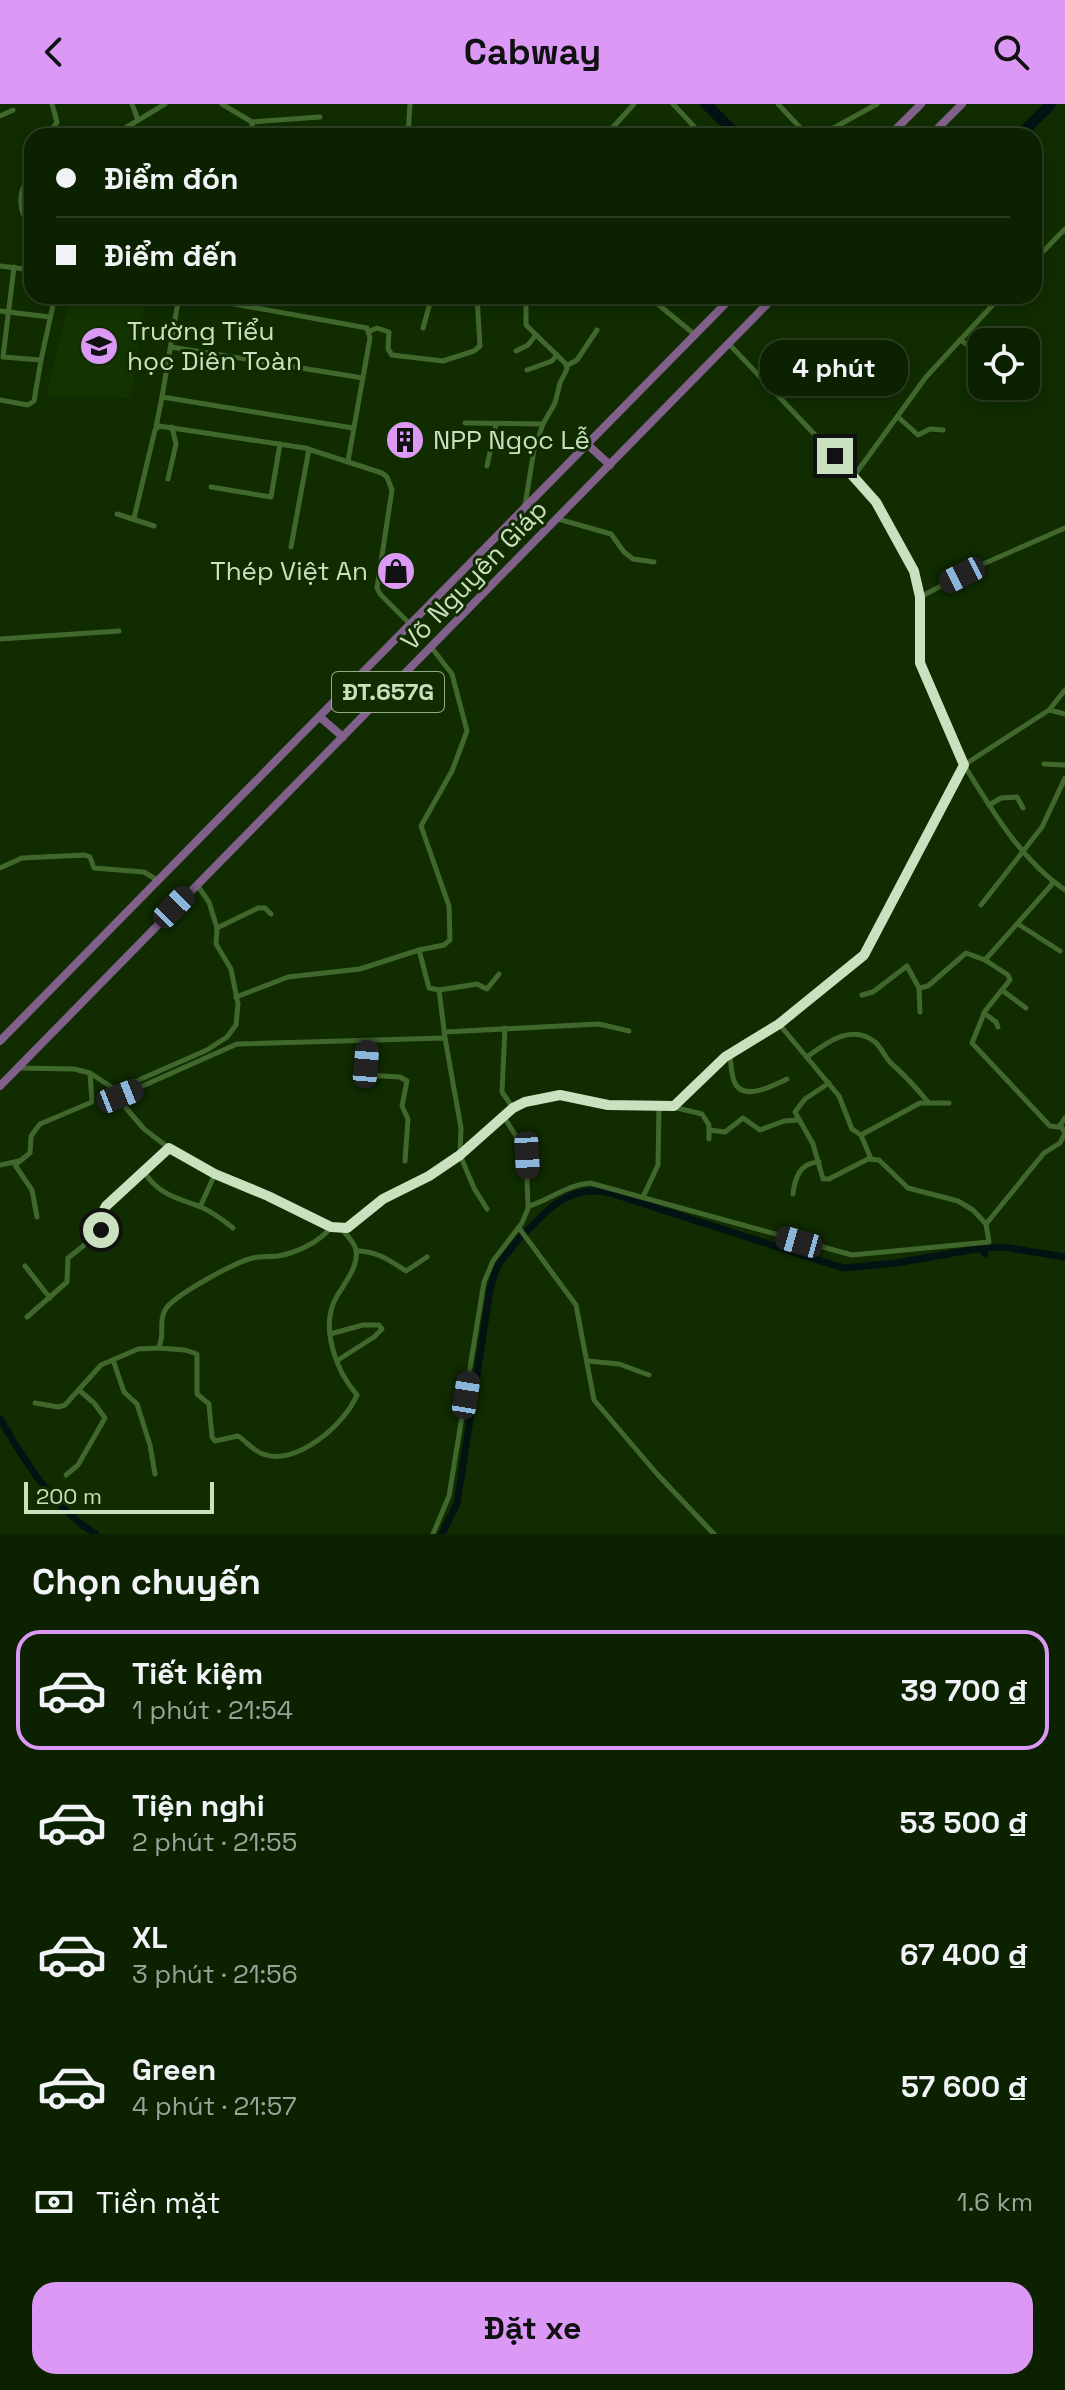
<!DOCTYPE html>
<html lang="vi">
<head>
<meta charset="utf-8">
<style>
  body { margin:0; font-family:"Space Grotesk",sans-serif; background:#15290a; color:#f1f3f6; height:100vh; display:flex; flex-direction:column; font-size:30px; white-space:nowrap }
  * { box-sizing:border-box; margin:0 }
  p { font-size:26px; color:#9aa399 }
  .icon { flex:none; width:44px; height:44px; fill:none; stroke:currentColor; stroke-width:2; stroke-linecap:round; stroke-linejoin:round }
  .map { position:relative; height:1430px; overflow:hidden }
  .sheet { display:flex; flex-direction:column; background:#0c2100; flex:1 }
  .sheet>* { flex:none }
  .banner { position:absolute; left:24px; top:24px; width:1018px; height:176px; border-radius:24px; box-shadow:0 4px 12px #0003,0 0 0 2px #2c3e22; display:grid; align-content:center; height:176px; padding:0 32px; background:#0c2100 }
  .controls { position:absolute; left:968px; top:224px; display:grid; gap:16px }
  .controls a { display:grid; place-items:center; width:72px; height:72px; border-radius:16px; background:#0c2100; box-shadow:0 4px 12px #0003,0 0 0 2px #2c3e22; font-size:40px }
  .scale { position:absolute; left:24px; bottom:20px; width:190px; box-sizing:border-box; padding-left:8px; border:4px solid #cae1c0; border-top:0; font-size:22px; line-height:28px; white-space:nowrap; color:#cae1c0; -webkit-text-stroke:6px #102c00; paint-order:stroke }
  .end { position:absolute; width:36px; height:36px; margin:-18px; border:10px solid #cae1c0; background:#111; box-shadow:0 0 0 4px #111 }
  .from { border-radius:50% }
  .bubble { position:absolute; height:56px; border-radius:24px; background:#0c2100; box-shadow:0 4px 12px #0003,0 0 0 2px #2c3e22; font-size:26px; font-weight:600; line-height:56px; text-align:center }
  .car { position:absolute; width:24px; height:48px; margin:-24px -12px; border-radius:10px; box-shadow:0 0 6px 2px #0007; background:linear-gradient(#222 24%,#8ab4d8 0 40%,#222 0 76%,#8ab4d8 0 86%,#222 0) }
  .banner b { display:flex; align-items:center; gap:28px; height:76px; font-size:30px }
  .banner b+b { border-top:2px solid #2c3e22 }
  .banner i { width:20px; height:20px; background:#f1f3f6 }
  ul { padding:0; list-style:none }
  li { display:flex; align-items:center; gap:24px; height:120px; margin:0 16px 12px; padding:0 16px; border:4px solid transparent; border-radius:24px }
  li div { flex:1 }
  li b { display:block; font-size:30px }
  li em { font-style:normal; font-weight:600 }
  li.active { border-color:#db99f5 }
  li>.icon { width:72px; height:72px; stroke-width:1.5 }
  h2 { padding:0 32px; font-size:36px; line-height:96px }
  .pay { display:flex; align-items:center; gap:20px; height:88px; padding:0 32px; font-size:30px }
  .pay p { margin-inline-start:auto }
  .primary-button { display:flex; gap:16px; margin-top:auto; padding:16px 32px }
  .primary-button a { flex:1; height:92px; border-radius:24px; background:#db99f5; color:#111; font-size:32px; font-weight:600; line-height:92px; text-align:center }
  header { display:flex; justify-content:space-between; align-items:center; height:104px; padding:0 32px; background:#db99f5; color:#111; font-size:36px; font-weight:600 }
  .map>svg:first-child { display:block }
</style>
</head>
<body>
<header><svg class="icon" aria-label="back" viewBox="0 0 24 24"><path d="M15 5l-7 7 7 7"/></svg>Cabway<svg class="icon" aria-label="search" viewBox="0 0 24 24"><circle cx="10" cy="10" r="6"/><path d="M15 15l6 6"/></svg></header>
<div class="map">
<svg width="1065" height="1430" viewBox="0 0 1065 1430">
  <rect width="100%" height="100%" fill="#102c00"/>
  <polygon fill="#133300" points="70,192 146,192 131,294 46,292"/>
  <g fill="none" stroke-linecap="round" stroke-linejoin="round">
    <g stroke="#031313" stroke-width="7">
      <path d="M526,1128C551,1102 572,1080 610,1089L843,1164L896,1159L982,1144"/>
      <polyline points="985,1150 982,1144 1003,1143 1065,1153"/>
      <path d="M0,1315C25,1357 54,1406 96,1430"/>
      <polyline points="442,1430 457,1399 490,1186 497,1162 521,1132"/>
    </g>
    <g stroke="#031313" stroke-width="11">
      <polyline points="706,0 738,32"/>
      <polyline points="1019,32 1050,1"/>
    </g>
    <g stroke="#40682c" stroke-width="5">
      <polyline points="52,0 57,18 53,24 53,32"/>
      <polyline points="132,0 138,16"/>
      <polyline points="222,0 252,18 252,32"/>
      <polyline points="673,0 703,32"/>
      <polyline points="778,0 808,32"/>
      <polyline points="0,12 13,6"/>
      <polyline points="252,18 320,13"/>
      <polyline points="112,32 165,0"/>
      <polyline points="408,32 410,0"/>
      <polyline points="605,32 634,0"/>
      <polyline points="819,32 877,0"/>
      <path d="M32,71C16,86 18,109 32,124"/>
      <polyline points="1034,157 1065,125"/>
      <polyline points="0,162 32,166"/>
      <polyline points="14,163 3,253 41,256 55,192"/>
      <polyline points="24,164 32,145"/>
      <polyline points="179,192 162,293 353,324"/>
      <polyline points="184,192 202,193"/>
      <polyline points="648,192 694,230"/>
      <polyline points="201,194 367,224 370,234 348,357"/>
      <polyline points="0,207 50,213"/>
      <polyline points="423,224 432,192"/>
      <polyline points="370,227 377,224 389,228 388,245 392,251 443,257 474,247 480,242 477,192"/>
      <polyline points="960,236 982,250"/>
      <polyline points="171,243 363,274"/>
      <polyline points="516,247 528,241 535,232"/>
      <polyline points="1026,260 1029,265"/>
      <polyline points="566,262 577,256 597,226"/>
      <polyline points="527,266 552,257 557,251"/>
      <polyline points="0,296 28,301 34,297 41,256"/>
      <polyline points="898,313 918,331 930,325 943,326"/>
      <polyline points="465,319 543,320"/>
      <polyline points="156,323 162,293"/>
      <polyline points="487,362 496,320"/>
      <polyline points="854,372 926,273 1001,192"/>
      <polyline points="168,375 176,340 172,323"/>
      <polyline points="211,383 271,393 280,340"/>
      <polyline points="525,401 534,346 543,320 555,299 560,279 567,265 566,260 526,221 526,199 529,192"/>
      <polyline points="117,410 154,422"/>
      <polyline points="134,414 155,326 159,322 305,344 382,369 387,373 392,386 377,484 380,490 410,520"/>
      <polyline points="558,415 611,430 624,448 633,455 654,458"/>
      <polyline points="291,443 309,345"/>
      <polyline points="920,493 983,460 1065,424"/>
      <polyline points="0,535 119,527"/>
      <path d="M1065,586L1049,606L964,661C992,706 1020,755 1065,786"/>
      <polyline points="1050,606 1065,610"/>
      <polyline points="1044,660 1065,661"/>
      <polyline points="989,701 1001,694 1017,693 1023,704"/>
      <polyline points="0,764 22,754 85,751 90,753 94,764 144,768 159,777"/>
      <polyline points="1054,778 985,856 1008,871 1010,876 985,907 972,939 1050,1022 1059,1023 1065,1014"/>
      <polyline points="981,801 1042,723 1065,674"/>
      <polyline points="1018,820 1060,847"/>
      <polyline points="217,824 258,804 265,804 271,810"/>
      <polyline points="419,846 444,841 450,836 449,802 421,722 452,667 467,627 452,570 431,543"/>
      <polyline points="919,884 928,882 966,849 985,856"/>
      <polyline points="439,886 477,880 487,885 499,870"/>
      <polyline points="1002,886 1026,904"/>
      <polyline points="862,891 873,888 907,862 919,884 920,908"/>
      <polyline points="236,893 288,873 360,865 419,846 429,884 439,886 445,934"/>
      <polyline points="984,909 996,918 998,923"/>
      <polyline points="779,920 839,992 852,1025 861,1031 871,1055"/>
      <polyline points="505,924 502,988 513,1004"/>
      <polyline points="445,928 599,920 629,927"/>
      <polyline points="368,936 367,971 400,973 407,977 402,1002 408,1015 405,1057"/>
      <path d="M730,951C731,959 731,969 734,977C742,999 774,981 787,975"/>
      <path d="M807,953C826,939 851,919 875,938C882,944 886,956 894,962C907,973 917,985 928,998"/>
      <polyline points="19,964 74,965 90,969 116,986 126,1004 144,1025 178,1051 331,1123 342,1125 352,1122 383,1095 429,1072 460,1051 513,1004 525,998 560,991 608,1001 674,1002 725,953 779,920 864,851 964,661 922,567 917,477 886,415 854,372 729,240"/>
      <polyline points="116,986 207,946 227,933 236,921 238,900 231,865 216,840 217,824 209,798 197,781"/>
      <polyline points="120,992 237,940 445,934 461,1024 460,1051 474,1084 487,1105"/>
      <polyline points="673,1003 702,1010 709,1021 709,1035"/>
      <polyline points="504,1013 526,1048 528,1102"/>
      <polyline points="709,1026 725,1028 743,1014 760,1026 784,1017 798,1016"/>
      <polyline points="861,1031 920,999 949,999"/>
      <polyline points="0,1061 19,1057"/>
      <path d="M143,1066C157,1090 176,1094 201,1103C213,1108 223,1116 233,1124"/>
      <path d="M793,1090C795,1073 800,1059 819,1058"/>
      <polyline points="643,1093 658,1061 659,1003"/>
      <polyline points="200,1103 215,1070"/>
      <polyline points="37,1113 32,1086 15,1061 30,1049 31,1032 40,1020 92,998 90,969"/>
      <polyline points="986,1120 1044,1049 1060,1039 1065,1029 1061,1022"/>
      <polyline points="519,1124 576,1201 594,1296 658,1371 714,1430"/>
      <path d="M356,1147C377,1147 389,1156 406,1167L427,1153"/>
      <polyline points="25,1162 50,1194"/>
      <polyline points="27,1213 67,1178 68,1154 97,1131 106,1119 106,1102 169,1044"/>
      <polyline points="330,1230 363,1221 379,1221 382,1225 374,1233 338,1256"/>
      <path d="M158,1244L185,1246L197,1250V1290L209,1300L212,1333L215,1337L238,1332C246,1337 253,1347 263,1350C296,1363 345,1320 357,1291C336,1267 319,1222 337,1192C344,1180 359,1162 356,1146C355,1139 346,1131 342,1125"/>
      <polyline points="113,1256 124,1288 137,1300 150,1341 155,1370"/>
      <polyline points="588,1257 619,1260 649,1271"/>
      <path d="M35,1299L58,1303L65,1301L101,1261L138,1245L158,1244C166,1232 157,1216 167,1203C179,1189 235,1158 253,1154C261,1152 270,1153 278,1152C296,1149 320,1138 331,1123"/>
      <polyline points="66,1371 78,1361 105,1314 94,1299 79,1286"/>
      <path d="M433,1430L449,1392L484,1178L493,1157L522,1119L529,1102C551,1095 567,1081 590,1079L852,1151L989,1138L986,1120L973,1106L958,1097L908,1084L879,1056L868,1055L829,1075H823L813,1040L795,1008L805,995L829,979"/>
    </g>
    <g stroke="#81618b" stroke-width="8">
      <polyline points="889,32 921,0"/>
      <polyline points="930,32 962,0"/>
      <polyline points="588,341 610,361"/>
      <polyline points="320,613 343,633"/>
      <polyline points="0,937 733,192"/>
      <polyline points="0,982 775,192"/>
    </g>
  </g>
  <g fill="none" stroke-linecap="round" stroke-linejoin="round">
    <polyline stroke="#cae1c0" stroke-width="10" points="101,1126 107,1117 104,1106 106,1102 169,1044 215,1070 268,1092 331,1123 347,1124 383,1095 429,1072 460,1051 513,1004 525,998 560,991 608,1001 674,1002 725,953 779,920 864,851 964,661 920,559 920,493 914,467 876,398 835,352"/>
  </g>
  <defs>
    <symbol id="school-disc" viewBox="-11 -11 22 22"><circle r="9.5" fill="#db99f5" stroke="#102c00"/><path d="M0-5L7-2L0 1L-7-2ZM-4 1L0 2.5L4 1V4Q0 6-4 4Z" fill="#111"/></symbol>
    <symbol id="building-disc" viewBox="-11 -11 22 22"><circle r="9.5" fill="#db99f5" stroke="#102c00"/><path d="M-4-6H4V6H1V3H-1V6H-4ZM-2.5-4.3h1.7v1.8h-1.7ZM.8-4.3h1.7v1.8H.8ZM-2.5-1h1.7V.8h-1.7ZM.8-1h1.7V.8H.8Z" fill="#111"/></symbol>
    <symbol id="shop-disc" viewBox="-11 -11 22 22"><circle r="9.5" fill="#db99f5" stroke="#102c00"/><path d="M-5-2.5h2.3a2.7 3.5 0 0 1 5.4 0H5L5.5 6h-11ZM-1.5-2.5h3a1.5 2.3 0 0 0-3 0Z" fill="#111"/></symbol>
  </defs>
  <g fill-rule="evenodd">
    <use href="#school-disc" x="77" y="220" width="44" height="44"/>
    <use href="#building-disc" x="383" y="314" width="44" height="44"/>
    <use href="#shop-disc" x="374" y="445" width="44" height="44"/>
  </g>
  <g text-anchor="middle" stroke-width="6" stroke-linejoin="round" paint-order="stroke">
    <rect fill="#102c00" stroke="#92ab86" stroke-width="2" x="332" y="568" width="112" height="40" rx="6"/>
    <g font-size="24" font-weight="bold" fill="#cae1c0">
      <text x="388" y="596">ĐT.657G</text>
    </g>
    <g font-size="26" fill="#cae1c0" stroke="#102c00" text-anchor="start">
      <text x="127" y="236">Trường Tiểu<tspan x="127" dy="30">học Diên Toàn</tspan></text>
      <text x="433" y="345">NPP Ngọc Lễ</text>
      <text x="368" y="476" text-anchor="end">Thép Việt An</text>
    </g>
    <g font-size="26" fill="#cae1c0" stroke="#102c00">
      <text transform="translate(474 471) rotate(-46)" y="9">Võ Nguyên Giáp</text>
    </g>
  </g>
</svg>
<div class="controls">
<a><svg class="icon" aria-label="locate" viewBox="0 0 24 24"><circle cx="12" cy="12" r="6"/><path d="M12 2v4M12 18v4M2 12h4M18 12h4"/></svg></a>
</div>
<div class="scale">200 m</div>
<i class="end from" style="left:101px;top:1126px"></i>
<i class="end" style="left:835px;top:352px"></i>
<div class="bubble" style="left:760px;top:236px;width:148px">4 phút</div>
<i class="car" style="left:962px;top:471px;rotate:243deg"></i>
<i class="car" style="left:174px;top:803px;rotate:44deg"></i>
<i class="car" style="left:366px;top:960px;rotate:5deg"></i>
<i class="car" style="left:120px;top:992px;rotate:68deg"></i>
<i class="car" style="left:527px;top:1051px;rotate:177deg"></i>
<i class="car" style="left:799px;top:1138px;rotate:286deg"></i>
<i class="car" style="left:466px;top:1291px;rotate:9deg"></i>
<div class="banner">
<b><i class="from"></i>Điểm đón</b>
<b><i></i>Điểm đến</b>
</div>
</div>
<section class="sheet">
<h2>Chọn chuyến</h2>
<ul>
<li class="active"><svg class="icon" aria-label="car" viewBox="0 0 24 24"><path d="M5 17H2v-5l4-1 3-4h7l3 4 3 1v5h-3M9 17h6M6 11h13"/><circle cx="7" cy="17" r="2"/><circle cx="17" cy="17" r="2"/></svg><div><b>Tiết kiệm</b><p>1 phút · 21:54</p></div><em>39 700 ₫</em></li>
<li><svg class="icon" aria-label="car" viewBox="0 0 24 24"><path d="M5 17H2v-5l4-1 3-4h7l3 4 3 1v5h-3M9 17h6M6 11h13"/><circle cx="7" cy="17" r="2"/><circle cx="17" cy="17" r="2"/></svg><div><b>Tiện nghi</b><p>2 phút · 21:55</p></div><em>53 500 ₫</em></li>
<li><svg class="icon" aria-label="car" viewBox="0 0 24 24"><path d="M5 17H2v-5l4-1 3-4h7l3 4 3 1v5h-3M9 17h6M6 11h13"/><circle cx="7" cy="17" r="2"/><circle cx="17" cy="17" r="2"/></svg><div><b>XL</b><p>3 phút · 21:56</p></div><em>67 400 ₫</em></li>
<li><svg class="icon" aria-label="car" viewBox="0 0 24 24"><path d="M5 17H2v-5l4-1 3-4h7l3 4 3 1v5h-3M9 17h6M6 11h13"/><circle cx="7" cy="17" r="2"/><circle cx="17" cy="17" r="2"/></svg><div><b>Green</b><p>4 phút · 21:57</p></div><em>57 600 ₫</em></li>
</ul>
<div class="pay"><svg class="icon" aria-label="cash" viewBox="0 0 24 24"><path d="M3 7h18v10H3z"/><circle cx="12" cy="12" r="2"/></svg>Tiền mặt<p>1.6 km</p></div>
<div class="primary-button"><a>Đặt xe</a></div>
</section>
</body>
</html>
